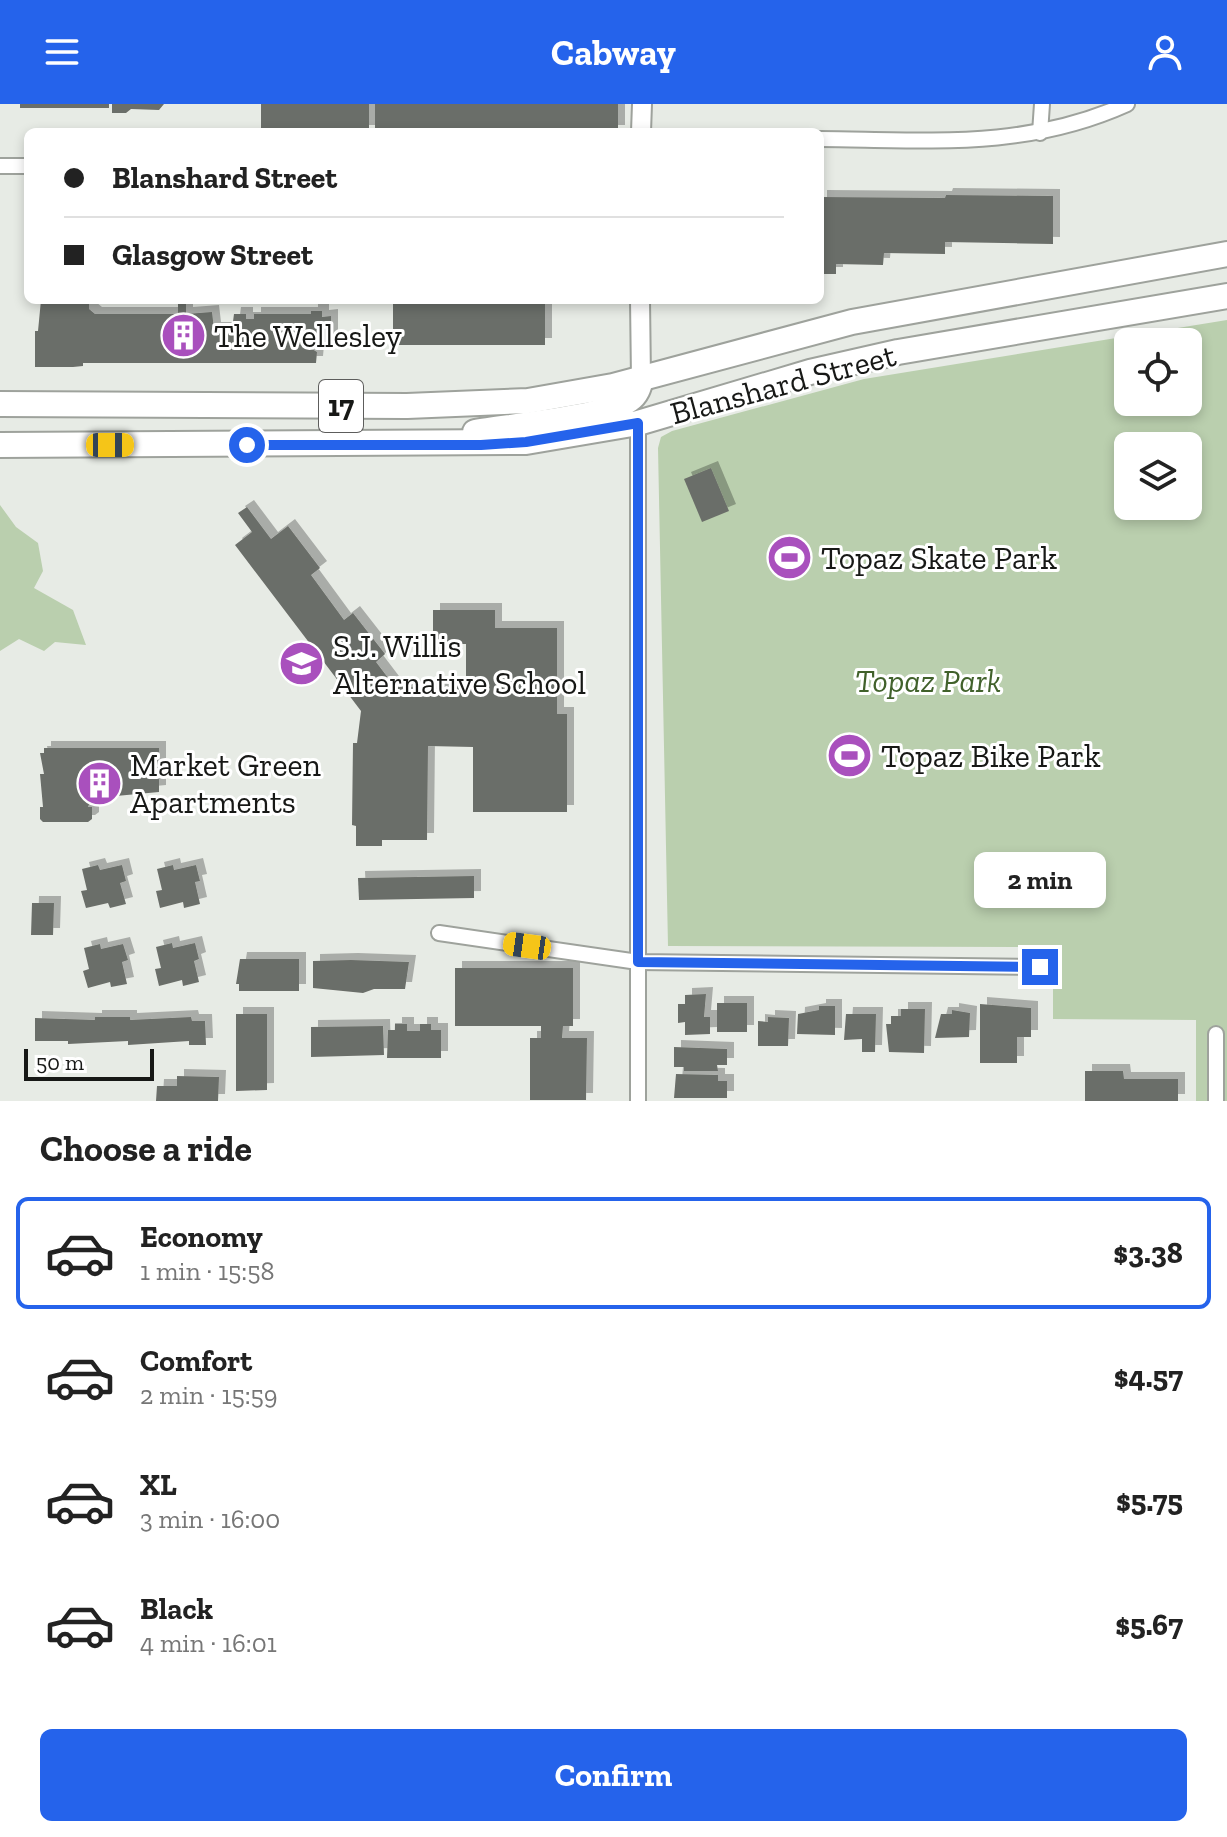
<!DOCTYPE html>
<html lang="en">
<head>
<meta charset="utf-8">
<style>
  body { margin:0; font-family:"Zilla Slab",serif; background:#f6f6f6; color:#222; height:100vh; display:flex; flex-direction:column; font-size:30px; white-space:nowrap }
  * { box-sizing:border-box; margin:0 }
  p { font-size:26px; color:#767676 }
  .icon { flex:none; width:44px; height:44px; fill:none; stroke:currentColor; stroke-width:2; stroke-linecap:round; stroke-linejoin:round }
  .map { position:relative; height:997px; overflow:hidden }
  .sheet { display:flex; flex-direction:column; background:#fff; flex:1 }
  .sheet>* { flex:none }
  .hud { position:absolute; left:24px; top:24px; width:800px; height:176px; border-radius:12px; box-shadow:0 4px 12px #0003; display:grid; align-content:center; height:176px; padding:0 40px; background:#fff }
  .controls { position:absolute; left:1114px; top:224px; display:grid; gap:16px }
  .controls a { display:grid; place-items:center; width:88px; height:88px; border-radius:12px; background:#fff; box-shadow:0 4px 12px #0003; font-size:40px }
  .scale { position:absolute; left:24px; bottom:20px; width:130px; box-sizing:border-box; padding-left:8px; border:4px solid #171816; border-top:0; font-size:22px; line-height:28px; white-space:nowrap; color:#171816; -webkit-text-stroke:6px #fff; paint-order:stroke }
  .end { position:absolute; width:36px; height:36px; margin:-18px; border:10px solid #2563eb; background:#fff; box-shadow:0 0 0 4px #fff }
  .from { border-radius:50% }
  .bubble { position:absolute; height:56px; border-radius:12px; background:#fff; box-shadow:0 4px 12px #0003; font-size:26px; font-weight:800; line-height:56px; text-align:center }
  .car { position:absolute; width:24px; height:48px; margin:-24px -12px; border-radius:10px; box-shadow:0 0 6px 2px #0007; background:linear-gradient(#f5c518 24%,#345 0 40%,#f5c518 0 76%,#345 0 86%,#f5c518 0) }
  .hud b { display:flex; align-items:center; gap:28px; height:76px; font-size:30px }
  .hud b+b { border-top:2px solid #e0e0e0 }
  .hud i { width:20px; height:20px; background:#222 }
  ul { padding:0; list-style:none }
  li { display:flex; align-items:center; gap:24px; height:112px; margin:0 16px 12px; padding:0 24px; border:4px solid transparent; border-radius:12px }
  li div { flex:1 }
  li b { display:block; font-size:30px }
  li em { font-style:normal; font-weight:800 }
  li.active { border-color:#2563eb }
  li>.icon { width:72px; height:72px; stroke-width:1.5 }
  h2 { padding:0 40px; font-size:36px; line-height:96px }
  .primary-button { display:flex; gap:16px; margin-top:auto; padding:16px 40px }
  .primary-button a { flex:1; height:92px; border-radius:12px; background:#2563eb; color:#fff; font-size:32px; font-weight:800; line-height:92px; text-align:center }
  header { display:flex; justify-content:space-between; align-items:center; height:104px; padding:0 40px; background:#2563eb; color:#fff; font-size:36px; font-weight:800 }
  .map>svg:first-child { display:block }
</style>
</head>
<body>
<header><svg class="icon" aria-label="menu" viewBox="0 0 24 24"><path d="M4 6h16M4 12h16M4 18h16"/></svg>Cabway<svg class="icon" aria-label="person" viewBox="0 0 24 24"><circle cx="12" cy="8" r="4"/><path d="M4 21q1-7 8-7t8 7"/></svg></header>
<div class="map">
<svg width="1227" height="997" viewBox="0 0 1227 997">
  <defs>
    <filter id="shadow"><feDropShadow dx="7" dy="-7" stdDeviation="0" flood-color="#0004"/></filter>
  </defs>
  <rect width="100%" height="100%" fill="#e7ebe5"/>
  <g fill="#bacfae" fill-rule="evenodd">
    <path d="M1227,216V997H1196V916L1053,915V843L668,842L658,344L661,333L672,327L864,275ZM1128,238H1188V298H1128ZM1128,342H1188V402H1128Z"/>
    <polygon points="0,401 16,423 38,439 43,467 34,484 73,506 86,541 55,538 44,547 19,535 0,547"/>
  </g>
  <g fill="#6b6e69" filter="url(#shadow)">
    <rect x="20" y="0" width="89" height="4"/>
    <polygon points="112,0 164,0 159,6 131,5 126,9 112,9"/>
    <rect x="261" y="0" width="108" height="28"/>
    <rect x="375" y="0" width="243" height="28"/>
    <polygon points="946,91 1053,92 1053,140 945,138 945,150 884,149 883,161 836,160 836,170 820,170 820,93 945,94"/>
    <polygon points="41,196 89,196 89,205 95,210 178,210 178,200 186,200 186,210 212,208 214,225 232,225 234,210 246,210 246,215 254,215 254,210 311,210 311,207 322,207 322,213 331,212 331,238 324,238 324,245 312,245 317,248 316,259 83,259 83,262 73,263 35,263 35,227 38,227"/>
    <rect x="393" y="196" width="152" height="45"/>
    <polygon points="711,364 729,407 702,418 684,375"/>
    <polygon points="247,403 271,435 288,422 320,464 311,471 344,516 353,509 385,550 376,558 395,583 466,582 466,540 433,540 433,506 495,506 495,524 557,524 557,610 567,610 567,708 473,708 473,643 428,642 427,736 382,736 382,742 356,742 356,722 352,721 353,639 357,639 361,607 235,441 252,428 238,409"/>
    <polygon points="44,644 159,644 159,688 116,692 116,688 109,688 109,692 92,692 88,703 92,703 92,715 88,718 43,718 40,715 40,703 43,703 40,670 44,670 40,649 44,649"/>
    <polygon points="98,761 100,766 122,761 126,777 120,779 126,800 110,804 108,799 86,804 81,787 87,786 82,765"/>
    <polygon points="173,761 174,766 196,761 200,777 195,778 200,800 184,804 183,798 160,804 156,787 162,786 157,765"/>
    <polygon points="474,772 474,794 359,796 358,774"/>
    <polygon points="32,799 54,799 53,831 31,831"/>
    <polygon points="172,839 173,844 195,839 199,855 194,857 199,878 183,882 182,876 159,882 155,865 161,864 156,843"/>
    <polygon points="100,840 101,845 123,840 128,856 122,858 127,880 111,883 110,878 88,884 83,867 89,865 84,844"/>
    <polygon points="240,855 299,855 299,887 239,887 239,880 236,880"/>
    <polygon points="351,856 409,858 405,885 374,885 363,889 313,884 313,857"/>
    <polygon points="455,864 573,864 573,922 563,922 562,934 587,934 586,996 530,996 530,934 541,934 541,922 455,922"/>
    <polygon points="706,890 704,913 710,913 710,930 685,931 685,918 678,919 678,900 685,900 685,891"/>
    <rect x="717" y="899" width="30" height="29"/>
    <polygon points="980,900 1031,904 1031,933 1017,933 1017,959 980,959"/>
    <polygon points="819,902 835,902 835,931 797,930 798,910 819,906"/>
    <polygon points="901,905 925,905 924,949 889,948 886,920 891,920 891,912 901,912"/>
    <polygon points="952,906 970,909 969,933 935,934 941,910 952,910"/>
    <polygon points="236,910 267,910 267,986 236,987"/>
    <polygon points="846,910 876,910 875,948 862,948 862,935 844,936"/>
    <polygon points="95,913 130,913 130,916 191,913 192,917 205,917 206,941 189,941 189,937 128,941 128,937 68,940 68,937 35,937 35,914 95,916"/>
    <polygon points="768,913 789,914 788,942 758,942 758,917 768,918"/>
    <polygon points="395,920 407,920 407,927 420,927 420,920 431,920 431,926 441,926 441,954 387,954 388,926 395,926"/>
    <polygon points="383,922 384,951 311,953 311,923"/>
    <polygon points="674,943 727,945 727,961 717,961 718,967 684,967 684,963 674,963"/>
    <polygon points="1085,967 1123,967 1124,975 1178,975 1178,997 1085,997"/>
    <polygon points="676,970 718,971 718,977 727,977 727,994 674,994"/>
    <polygon points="177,972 219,973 218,997 156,997 157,982 177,982"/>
  </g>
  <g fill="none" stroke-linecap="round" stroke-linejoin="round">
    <defs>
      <g id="minor">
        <polyline points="1040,29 1042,0"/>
        <path d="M820,35C928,36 1025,46 1127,0"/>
        <polyline points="0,62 28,62"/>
        <polyline points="638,319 638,997"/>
        <polyline points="439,829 638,858 1040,863"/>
        <polyline points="1216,997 1216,930"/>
      </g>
      <g id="tertiary">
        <polyline points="641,28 642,0"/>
        <polyline points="640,196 641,275"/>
      </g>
      <g id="primary">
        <polyline points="0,300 407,302 528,297 613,282 852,218 1227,150"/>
        <path d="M475,328C509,322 605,314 629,296C637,291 639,283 641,275"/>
        <polyline points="0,341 526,338 638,319 810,268 898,248 1227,192"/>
      </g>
    </defs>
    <use href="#minor" stroke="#9ea29c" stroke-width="18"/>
    <use href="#tertiary" stroke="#9ea29c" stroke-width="22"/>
    <use href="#primary" stroke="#9ea29c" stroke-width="28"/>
    <use href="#minor" stroke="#fff" stroke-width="14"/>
    <use href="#tertiary" stroke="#fff" stroke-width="18"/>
    <use href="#primary" stroke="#fff" stroke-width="24"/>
  </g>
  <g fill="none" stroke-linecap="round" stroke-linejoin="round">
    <polyline stroke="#2563eb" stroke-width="10" points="247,341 481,341 526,338 638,319 638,858 1040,863"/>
  </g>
  <defs>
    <symbol id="building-disc" viewBox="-11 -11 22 22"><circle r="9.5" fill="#a950bd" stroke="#fff"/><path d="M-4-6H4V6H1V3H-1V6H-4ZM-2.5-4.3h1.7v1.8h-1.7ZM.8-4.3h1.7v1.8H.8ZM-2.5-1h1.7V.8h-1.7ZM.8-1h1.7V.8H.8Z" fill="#fff"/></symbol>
    <symbol id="stadium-disc" viewBox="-11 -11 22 22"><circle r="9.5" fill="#a950bd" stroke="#fff"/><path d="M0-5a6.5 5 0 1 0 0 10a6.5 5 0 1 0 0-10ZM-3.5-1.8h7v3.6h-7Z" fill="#fff"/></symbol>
    <symbol id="school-disc" viewBox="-11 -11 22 22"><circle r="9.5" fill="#a950bd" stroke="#fff"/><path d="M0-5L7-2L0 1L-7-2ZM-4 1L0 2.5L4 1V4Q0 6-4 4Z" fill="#fff"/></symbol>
  </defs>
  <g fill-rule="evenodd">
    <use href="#building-disc" x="158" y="206" width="51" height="51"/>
    <use href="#stadium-disc" x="764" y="428" width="51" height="51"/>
    <use href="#school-disc" x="276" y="534" width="51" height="51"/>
    <use href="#stadium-disc" x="824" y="626" width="51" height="51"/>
    <use href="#building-disc" x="74" y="654" width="51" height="51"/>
  </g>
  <g text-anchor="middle" stroke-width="6" stroke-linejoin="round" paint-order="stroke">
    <rect fill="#fff" stroke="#5d5d5c" stroke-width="2" x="319" y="276" width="44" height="52" rx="6"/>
    <g font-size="30" font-weight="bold" fill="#171816">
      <text x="341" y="312">17</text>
    </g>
    <g font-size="32" fill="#171816" stroke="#fff" text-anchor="start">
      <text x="214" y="243">The Wellesley</text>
      <text x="821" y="465">Topaz Skate Park</text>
      <text x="333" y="553">S.J. Willis<tspan x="333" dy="37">Alternative School</tspan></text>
      <text x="881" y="663">Topaz Bike Park</text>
      <text x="130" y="672">Market Green<tspan x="130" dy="37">Apartments</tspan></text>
    </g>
    <g font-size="32" fill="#171816" stroke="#fff">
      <text transform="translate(783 280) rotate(-15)" y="11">Blanshard Street</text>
    </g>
    <g font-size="32" font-style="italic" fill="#41612b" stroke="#fff">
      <text x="928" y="588">Topaz Park</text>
    </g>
  </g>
</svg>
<div class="controls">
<a><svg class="icon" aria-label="locate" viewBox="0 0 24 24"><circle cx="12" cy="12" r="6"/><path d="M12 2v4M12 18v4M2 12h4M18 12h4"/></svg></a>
<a><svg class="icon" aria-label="layers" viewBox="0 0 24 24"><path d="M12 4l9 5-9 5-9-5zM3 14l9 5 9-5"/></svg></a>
</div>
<div class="scale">50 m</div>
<i class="end from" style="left:247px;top:341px"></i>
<i class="end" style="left:1040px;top:863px"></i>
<div class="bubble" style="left:974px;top:748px;width:132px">2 min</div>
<i class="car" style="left:110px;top:341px;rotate:90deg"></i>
<i class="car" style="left:527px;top:842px;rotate:278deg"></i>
<div class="hud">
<b><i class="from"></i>Blanshard Street</b>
<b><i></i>Glasgow Street</b>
</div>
</div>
<section class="sheet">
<h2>Choose a ride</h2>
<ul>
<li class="active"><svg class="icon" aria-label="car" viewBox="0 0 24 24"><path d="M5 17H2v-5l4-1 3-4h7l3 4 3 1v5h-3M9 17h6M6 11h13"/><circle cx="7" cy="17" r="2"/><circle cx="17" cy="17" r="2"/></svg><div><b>Economy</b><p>1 min · 15:58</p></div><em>$3.38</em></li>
<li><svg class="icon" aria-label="car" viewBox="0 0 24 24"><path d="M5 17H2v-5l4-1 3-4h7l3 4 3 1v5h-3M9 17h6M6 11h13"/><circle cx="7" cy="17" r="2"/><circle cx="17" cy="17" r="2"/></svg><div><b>Comfort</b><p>2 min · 15:59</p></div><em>$4.57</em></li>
<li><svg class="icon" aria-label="car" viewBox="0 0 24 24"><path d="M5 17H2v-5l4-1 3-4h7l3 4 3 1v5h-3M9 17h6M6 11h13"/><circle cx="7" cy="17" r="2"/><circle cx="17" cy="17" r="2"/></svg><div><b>XL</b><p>3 min · 16:00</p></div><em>$5.75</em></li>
<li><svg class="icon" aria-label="car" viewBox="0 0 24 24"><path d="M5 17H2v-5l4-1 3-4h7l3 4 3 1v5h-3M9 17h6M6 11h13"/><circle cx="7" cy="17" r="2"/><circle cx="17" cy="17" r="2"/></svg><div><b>Black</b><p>4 min · 16:01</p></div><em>$5.67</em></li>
</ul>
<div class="primary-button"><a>Confirm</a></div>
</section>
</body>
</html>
